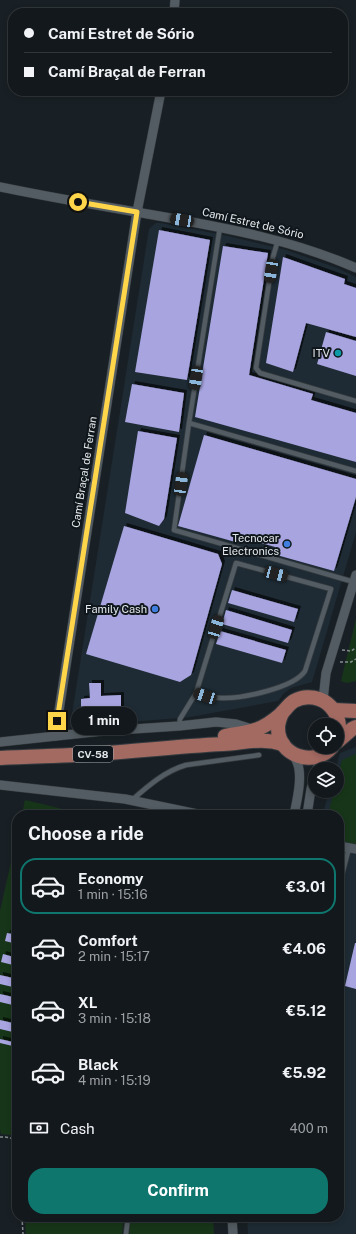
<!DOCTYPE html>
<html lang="en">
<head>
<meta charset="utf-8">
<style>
  body { margin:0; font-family:"Public Sans",sans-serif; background:#202529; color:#f1f3f6; height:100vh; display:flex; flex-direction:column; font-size:15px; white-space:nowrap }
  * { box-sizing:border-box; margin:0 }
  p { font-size:13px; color:#9da0a3 }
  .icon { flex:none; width:22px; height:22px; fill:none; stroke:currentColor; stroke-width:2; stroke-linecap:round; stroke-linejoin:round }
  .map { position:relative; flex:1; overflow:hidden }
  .details { position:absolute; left:12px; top:810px; width:332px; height:412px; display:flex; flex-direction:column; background:#13181c; border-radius:16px; box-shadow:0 2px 6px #0003,0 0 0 1px #32373b }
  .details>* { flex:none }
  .top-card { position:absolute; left:8px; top:8px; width:340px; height:88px; border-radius:16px; box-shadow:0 2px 6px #0003,0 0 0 1px #32373b; display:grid; align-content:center; height:88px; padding:0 16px; background:#13181c }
  .fabs { position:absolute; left:308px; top:718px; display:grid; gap:8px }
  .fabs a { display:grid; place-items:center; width:36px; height:36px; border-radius:50%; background:#13181c; box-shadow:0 2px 6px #0003,0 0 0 1px #32373b; font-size:20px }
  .end { position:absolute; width:18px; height:18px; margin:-9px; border:5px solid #ffd54a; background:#111; box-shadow:0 0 0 2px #111 }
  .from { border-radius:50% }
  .bubble { position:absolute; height:28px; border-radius:14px; background:#13181c; box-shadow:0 2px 6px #0003,0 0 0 1px #32373b; font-size:13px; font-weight:700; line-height:28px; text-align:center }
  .car { position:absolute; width:12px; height:24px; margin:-12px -6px; border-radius:5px; box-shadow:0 0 3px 1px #0007; background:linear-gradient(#222 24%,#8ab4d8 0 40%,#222 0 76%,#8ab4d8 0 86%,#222 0) }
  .top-card b { display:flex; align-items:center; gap:14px; height:38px; font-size:15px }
  .top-card b+b { border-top:1px solid #32373b }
  .top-card i { width:10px; height:10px; background:#f1f3f6 }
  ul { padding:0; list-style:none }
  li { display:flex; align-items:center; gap:12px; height:56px; margin:0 8px 6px; padding:0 8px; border:2px solid transparent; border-radius:16px }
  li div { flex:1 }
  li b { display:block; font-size:15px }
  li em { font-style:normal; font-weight:700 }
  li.on { border-color:#0f766e }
  li>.icon { width:36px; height:36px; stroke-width:1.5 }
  h2 { padding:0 16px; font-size:18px; line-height:48px }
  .pay { display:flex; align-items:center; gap:10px; height:44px; padding:0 16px; font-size:15px }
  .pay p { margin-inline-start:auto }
  .action { display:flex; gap:8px; margin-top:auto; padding:8px 16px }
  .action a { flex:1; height:46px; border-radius:16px; background:#0f766e; color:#fff; font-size:16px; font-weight:700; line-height:46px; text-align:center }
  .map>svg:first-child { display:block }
</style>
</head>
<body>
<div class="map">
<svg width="356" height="1234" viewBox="0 0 356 1234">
  <defs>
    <filter id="shadow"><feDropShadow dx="3" dy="-3" stdDeviation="0" flood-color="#0009"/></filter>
  </defs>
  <rect width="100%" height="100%" fill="#192025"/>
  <g fill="#1e2b34">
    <polygon points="156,223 161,223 228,236 286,250 337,268 356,277 356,532 312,682 291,688 284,693 278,701 190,717 70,727 149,229"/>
    <polygon points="356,747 356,1234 248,1234 247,1217 339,1217 339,815 323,815 329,791 337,791 337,769 336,769 340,753"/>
  </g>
  <g fill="#173619">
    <polygon points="356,619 356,681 347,683 341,681"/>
    <polygon points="356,754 356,844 339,841 339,815 328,815 334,791 337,791 337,780 342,760"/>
    <polygon points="25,800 88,815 22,815"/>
    <polygon points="17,836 17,1138 11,1135 1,1134 0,1129 0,911"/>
    <polygon points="25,1217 124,1217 122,1234 26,1234"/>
    <polygon points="131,1217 213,1217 214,1234 129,1234"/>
  </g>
  <g fill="#a7a4df" filter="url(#shadow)">
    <polygon points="159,230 210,240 187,380 135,372"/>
    <polygon points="223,246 268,253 249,375 313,394 311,400 356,413 356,462 195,417"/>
    <polygon points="283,257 345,279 344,284 356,288 356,337 306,323 293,372 266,363"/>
    <polygon points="326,332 356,341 356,376 317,364"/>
    <polygon points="132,384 184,393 179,432 125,422"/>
    <polygon points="138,431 177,438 164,519 159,526 125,513"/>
    <polygon points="204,435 356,479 356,497 334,571 273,554 275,547 241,537 239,543 178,526"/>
    <polygon points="124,526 218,554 222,564 191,675 180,682 86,654"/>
    <polygon points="232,590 298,609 294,622 228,603"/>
    <polygon points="226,610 292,630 288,643 222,624"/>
    <polygon points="220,631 286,650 282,663 216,644"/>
    <polygon points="89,683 101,683 101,696 121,695 121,710 81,712 81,699 90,698"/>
    <polygon points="7,933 17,935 17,944 5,941"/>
    <polygon points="355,943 356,943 356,989 345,986"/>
    <polygon points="3,954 17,958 17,966 1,962"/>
    <polygon points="0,975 17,979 17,988 0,984"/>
    <polygon points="0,994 17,998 17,1006 0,1002"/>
    <polygon points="0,1020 17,1024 17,1033 0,1029"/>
    <polygon points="0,1039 17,1043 17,1047 0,1043"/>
  </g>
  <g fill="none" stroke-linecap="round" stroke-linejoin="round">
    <defs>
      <g id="lane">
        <polyline points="220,227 189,423 356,471"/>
        <polyline points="278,240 273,257 256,368 260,373 356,401"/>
        <polyline points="189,423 174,530 354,582"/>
        <path d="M179,726L180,719L196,693L236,563L331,589L305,671C294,688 241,699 221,698C212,698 205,696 196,693"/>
        <path d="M132,800C148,786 165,771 186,765L259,755"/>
        <polyline points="339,870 343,871 349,848"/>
        <polyline points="339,877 341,878 343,871"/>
        <polyline points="339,885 341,878"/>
        <polyline points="126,1234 128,1217"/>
      </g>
      <g id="street">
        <polyline points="174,13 175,0"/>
        <path d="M0,187C53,198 106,207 159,216C226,228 293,240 356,268"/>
        <polyline points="323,700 326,673 356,575"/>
        <polyline points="55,736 137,212 161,91"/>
        <polyline points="0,742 103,731 179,726 216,722 236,724 252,729"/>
        <path d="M292,754C294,756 296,759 297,762C303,776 297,800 294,815"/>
        <polyline points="317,769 321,756"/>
        <polyline points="0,785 125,799 202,815"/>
        <polyline points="307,815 311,789 315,776"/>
        <polyline points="339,846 356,849"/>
        <polyline points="232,1217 233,1234"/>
      </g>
      <g id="primary">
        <polyline points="334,710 356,711"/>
        <path d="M282,713C280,718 278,722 278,728C278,756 314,768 332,747"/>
        <path d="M225,736C235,734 246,733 255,730C265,727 274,720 281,714C286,709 289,704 294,701C306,694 322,697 331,707C339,716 341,728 337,739"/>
        <polyline points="337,742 352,729 356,727"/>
        <path d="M0,758C36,756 71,756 107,753C146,750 184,746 223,744C244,743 262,737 283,744"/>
      </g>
    </defs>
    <use href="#lane" stroke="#353b3f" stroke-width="6"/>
    <use href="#street" stroke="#353b3f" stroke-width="10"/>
    <use href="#primary" stroke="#353b3f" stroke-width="16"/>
    <g stroke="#848a8e" stroke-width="1.5" stroke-dasharray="3 2" stroke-linecap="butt">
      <polyline points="342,650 351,651 356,648"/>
      <polyline points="340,662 351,662 356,659"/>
      <path d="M0,1137C8,1137 15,1137 17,1146"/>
      <polyline points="22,1217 23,1234"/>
    </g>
    <use href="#lane" stroke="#535c62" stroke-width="4.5"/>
    <use href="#street" stroke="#535c62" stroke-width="9"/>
    <use href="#primary" stroke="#a36a62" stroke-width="14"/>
  </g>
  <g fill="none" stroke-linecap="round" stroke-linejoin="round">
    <polyline stroke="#ffd54a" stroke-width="5" points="57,721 137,212 78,202"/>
  </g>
  <circle fill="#0f9aa8" stroke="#10171c" stroke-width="1.5" cx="338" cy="353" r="4"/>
  <g fill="#3f7fe0" stroke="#10171c" stroke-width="1.5">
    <circle cx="287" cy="544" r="4"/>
    <circle cx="155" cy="609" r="4"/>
  </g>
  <g text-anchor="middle" stroke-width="4" stroke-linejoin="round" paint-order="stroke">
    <rect fill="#10171c" stroke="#a4a9ad" stroke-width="1" x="73" y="746" width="40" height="16" rx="3"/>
    <g font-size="10" font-weight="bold" fill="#e3e8eb">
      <text x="93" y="758">CV-58</text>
    </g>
    <g font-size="11" fill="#e3e8eb" stroke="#10171c">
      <text transform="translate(253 223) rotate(13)" y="4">Camí Estret de Sório</text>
      <text transform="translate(84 472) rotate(-81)" y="4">Camí Braçal de Ferran</text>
    </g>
    <g font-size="11" fill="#e3e8eb" stroke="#10171c" text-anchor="end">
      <text x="330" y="357">ITV</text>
      <text x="279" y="542">Tecnocar<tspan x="279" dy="13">Electronics</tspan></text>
      <text x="147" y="613">Family Cash</text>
    </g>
  </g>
</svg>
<div class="fabs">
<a><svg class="icon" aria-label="locate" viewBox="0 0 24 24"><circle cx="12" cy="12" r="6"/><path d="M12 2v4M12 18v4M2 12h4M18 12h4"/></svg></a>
<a><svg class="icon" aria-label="layers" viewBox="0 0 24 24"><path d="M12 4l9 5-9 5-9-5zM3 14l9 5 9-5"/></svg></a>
</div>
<i class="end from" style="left:78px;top:202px"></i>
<i class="end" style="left:57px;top:721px"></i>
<div class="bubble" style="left:71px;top:707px;width:66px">1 min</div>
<i class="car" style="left:182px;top:220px;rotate:280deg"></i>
<i class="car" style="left:271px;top:271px;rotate:189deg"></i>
<i class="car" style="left:196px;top:378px;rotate:189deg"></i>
<i class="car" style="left:181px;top:484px;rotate:8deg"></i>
<i class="car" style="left:276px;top:574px;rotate:105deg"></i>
<i class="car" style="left:216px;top:627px;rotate:17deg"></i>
<i class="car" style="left:205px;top:696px;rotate:288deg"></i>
<div class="top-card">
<b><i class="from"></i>Camí Estret de Sório</b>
<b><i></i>Camí Braçal de Ferran</b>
</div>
<section class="details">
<h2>Choose a ride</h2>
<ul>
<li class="on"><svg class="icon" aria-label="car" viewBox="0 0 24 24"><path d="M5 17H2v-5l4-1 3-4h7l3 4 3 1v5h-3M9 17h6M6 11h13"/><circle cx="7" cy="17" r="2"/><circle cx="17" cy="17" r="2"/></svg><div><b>Economy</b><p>1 min · 15:16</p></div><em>€3.01</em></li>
<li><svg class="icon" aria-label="car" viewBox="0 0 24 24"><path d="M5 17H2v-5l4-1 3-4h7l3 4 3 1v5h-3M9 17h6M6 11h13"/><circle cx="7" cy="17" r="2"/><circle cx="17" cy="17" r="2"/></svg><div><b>Comfort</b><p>2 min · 15:17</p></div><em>€4.06</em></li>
<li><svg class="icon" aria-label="car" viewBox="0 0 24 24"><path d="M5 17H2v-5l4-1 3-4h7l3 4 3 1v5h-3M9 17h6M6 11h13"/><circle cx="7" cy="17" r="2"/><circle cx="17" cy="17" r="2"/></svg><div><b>XL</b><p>3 min · 15:18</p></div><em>€5.12</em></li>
<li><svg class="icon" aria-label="car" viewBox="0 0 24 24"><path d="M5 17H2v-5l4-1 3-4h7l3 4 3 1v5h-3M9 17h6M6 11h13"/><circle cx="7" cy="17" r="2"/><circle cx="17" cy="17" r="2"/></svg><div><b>Black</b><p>4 min · 15:19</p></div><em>€5.92</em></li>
</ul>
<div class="pay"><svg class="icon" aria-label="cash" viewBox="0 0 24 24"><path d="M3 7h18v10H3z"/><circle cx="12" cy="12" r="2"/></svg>Cash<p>400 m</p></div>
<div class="action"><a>Confirm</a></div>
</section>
</div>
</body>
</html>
